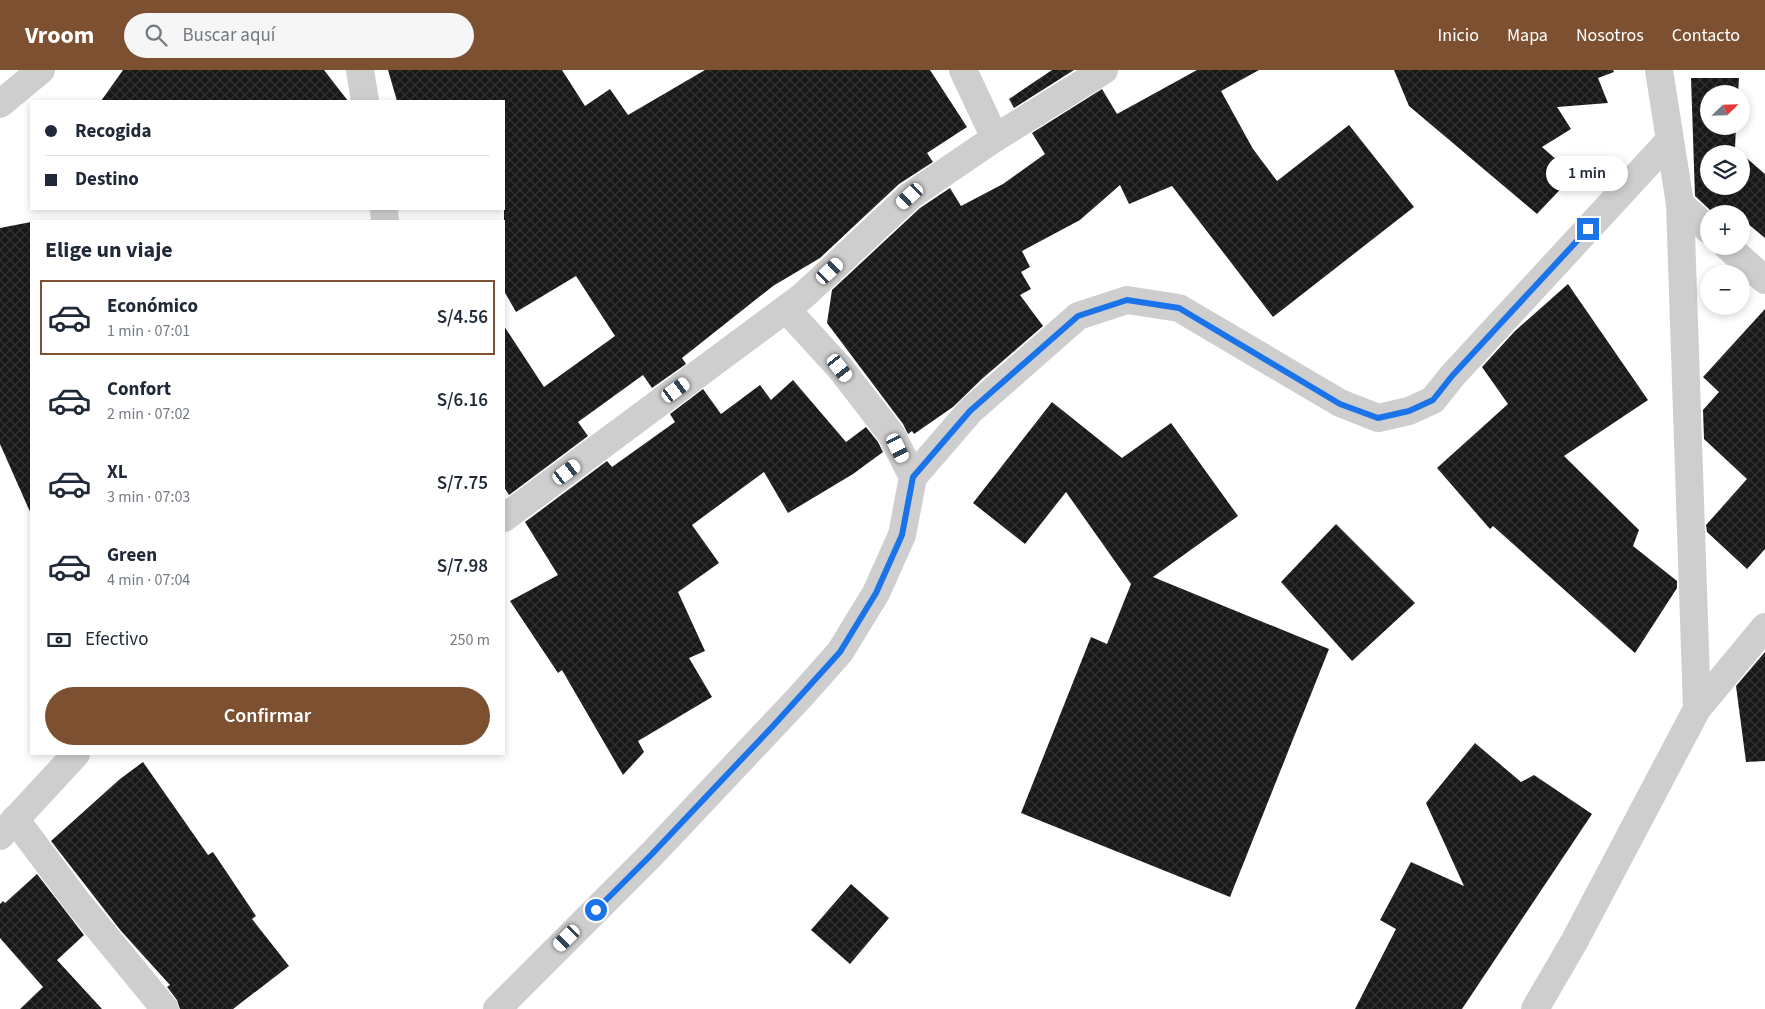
<!DOCTYPE html>
<html lang="es">
<head>
<meta charset="utf-8">
<style>
  body { margin:0; font-family:"Source Sans 3",sans-serif; background:#f6f6f7; color:#1f2937; height:100vh; display:flex; flex-direction:column; font-size:19px; white-space:nowrap }
  * { box-sizing:border-box; margin:0 }
  p { font-size:16px; color:#747a83 }
  .icon { flex:none; width:28px; height:28px; fill:none; stroke:currentColor; stroke-width:2; stroke-linecap:round; stroke-linejoin:round }
  .map { position:relative; flex:1; overflow:hidden }
  .details { position:absolute; left:30px; top:150px; width:475px; height:535px; display:flex; flex-direction:column; background:#fff; border-radius:0px; box-shadow:0 2px 8px #0003 }
  .details>* { flex:none }
  .guide { position:absolute; left:30px; top:30px; width:475px; height:110px; border-radius:0px; box-shadow:0 2px 8px #0003; display:grid; align-content:center; height:110px; padding:0 15px; background:#fff }
  .needle { width:32px; rotate:67deg }
  .fabs { position:absolute; left:1700px; top:15px; display:grid; gap:10px }
  .fabs a { display:grid; place-items:center; width:50px; height:50px; border-radius:50%; background:#fff; box-shadow:0 2px 8px #0003; font-size:25px }
  .end { position:absolute; width:22px; height:22px; margin:-11px; border:6px solid #1a73e8; background:#fff; box-shadow:0 0 0 2px #fff }
  .from { border-radius:50% }
  .bubble { position:absolute; height:35px; border-radius:18px; background:#fff; box-shadow:0 2px 8px #0003; font-size:16px; font-weight:600; line-height:35px; text-align:center }
  .car { position:absolute; width:15px; height:30px; margin:-15px -8px; border-radius:6px; box-shadow:0 0 4px 1px #0007; background:linear-gradient(#fff 24%,#345 0 40%,#fff 0 76%,#345 0 86%,#fff 0) }
  .guide b { display:flex; align-items:center; gap:18px; height:48px; font-size:19px }
  .guide b+b { border-top:1px solid #e0e1e3 }
  .guide i { width:12px; height:12px; background:#1f2937 }
  ul { padding:0; list-style:none }
  li { display:flex; align-items:center; gap:15px; height:75px; margin:0 10px 8px; padding:0 5px; border:2px solid transparent; border-radius:0px }
  li div { flex:1 }
  li b { display:block; font-size:19px }
  li em { font-style:normal; font-weight:600 }
  li.active { border-color:#7d5031 }
  li>.icon { width:45px; height:45px; stroke-width:1.5 }
  h2 { padding:0 15px; font-size:22px; line-height:60px }
  .pay { display:flex; align-items:center; gap:12px; height:55px; padding:0 15px; font-size:19px }
  .pay p { margin-inline-start:auto }
  .cta { display:flex; gap:10px; margin-top:auto; padding:10px 15px }
  .cta a { flex:1; height:58px; border-radius:30px; background:#7d5031; color:#fff; font-size:20px; font-weight:600; line-height:58px; text-align:center }
  header { display:flex; align-items:center; gap:30px; box-sizing:border-box; height:70px; padding:0 25px; background:#7d5031; color:#fff }
  header strong { font-size:24px }
  nav { display:flex; gap:28px; margin-inline-start:auto; font-size:18px }
  .search { width:350px; height:45px; background:#f6f6f7; display:flex; align-items:center; gap:12px; box-sizing:border-box; padding:0 18px; border-radius:28px; color:#747a83; font-size:19px }
  .map>svg:first-child { display:block }
</style>
</head>
<body>
<header>
<strong>Vroom</strong>
<div class="search"><svg class="icon" aria-label="search" viewBox="0 0 24 24"><circle cx="10" cy="10" r="6"/><path d="M15 15l6 6"/></svg>Buscar aquí</div>
<nav><a>Inicio</a><a>Mapa</a><a>Nosotros</a><a>Contacto</a></nav>
</header>
<div class="map">
<svg width="1765" height="939" viewBox="0 0 1765 939">
  <defs>
    <pattern id="building-cross-hatch" width="8" height="8" patternUnits="userSpaceOnUse" patternTransform="scale(1.25)"><rect width="8" height="8" fill="#181818"/><path d="M0 0l8 8M0 8l8-8" fill="none" stroke="#313131"/></pattern>
  </defs>
  <rect width="100%" height="100%" fill="#fff"/>
  <g fill="url(#building-cross-hatch)" fill-rule="evenodd">
    <polygon points="123,0 324,0 348,31 101,31"/>
    <polygon points="388,0 562,0 585,36 610,19 628,45 705,0 930,0 967,57 927,83 933,92 899,114 820,188 773,216 682,288 686,294 652,318 643,305 578,352 588,366 509,425 504,417 504,256 544,317 615,266 576,206 516,242 504,221 504,31 397,31"/>
    <polygon points="1052,0 1074,0 1014,38 1009,29"/>
    <polygon points="1197,0 1259,0 1221,21 1253,79 1277,111 1349,55 1414,137 1273,247 1172,116 1129,134 1120,115 1080,150 1022,181 1030,197 1021,202 1031,219 1020,225 1043,256 983,308 953,337 914,364 912,361 908,364 903,354 827,253 832,220 920,138 950,118 961,136 1003,114 1045,84 1032,63 1102,19 1117,44"/>
    <polygon points="1394,0 1613,0 1614,2 1598,8 1608,33 1557,37 1571,59 1542,77 1574,105 1537,144 1409,36"/>
    <path d="M1691,8H1739L1738,24H1709V56H1736L1735,78L1765,104V168L1741,148V144H1728L1711,141L1695,126ZM1709,84H1741V116H1709Z"/>
    <polygon points="31,152 31,444 0,374 0,158"/>
    <polygon points="1568,214 1648,330 1564,386 1639,460 1633,476 1677,511 1677,518 1635,583 1493,456 1490,459 1437,398 1508,334 1482,297 1515,261"/>
    <polygon points="1765,239 1765,479 1747,499 1707,462 1706,455 1747,409 1704,369 1703,340 1719,322 1703,307"/>
    <polygon points="793,310 846,372 866,357 878,372 883,382 853,404 788,443 764,402 692,455 719,493 678,522 705,581 689,588 712,627 638,671 644,682 623,705 562,600 558,603 510,531 558,505 525,452 607,391 612,397 675,352 670,344 703,319 721,344 760,315 771,330"/>
    <polygon points="1052,332 1122,388 1171,353 1238,446 1153,507 1329,579 1230,827 1021,743 1091,567 1107,574 1131,514 1066,422 1025,474 973,433"/>
    <polygon points="1336,454 1415,533 1352,591 1281,512"/>
    <polygon points="1765,582 1765,691 1746,692 1736,616"/>
    <polygon points="1475,673 1521,712 1534,705 1592,744 1462,939 1355,939 1396,859 1380,850 1411,792 1464,816 1426,733"/>
    <polygon points="143,692 208,785 213,782 256,846 252,849 289,896 233,939 180,939 177,930 167,917 170,915 121,861 51,771 120,709"/>
    <polygon points="37,804 84,865 57,890 102,939 20,939 43,917 0,868 0,834 3,831 5,833"/>
    <polygon points="851,814 889,848 850,894 811,860"/>
  </g>
  <g fill="none" stroke-linecap="round" stroke-linejoin="round">
    <g stroke="#cecece" stroke-width="28">
      <polyline points="360,0 365,31"/>
      <polyline points="963,0 995,68"/>
      <polyline points="1659,0 1680,134 1697,639"/>
      <polyline points="0,34 41,0"/>
      <polyline points="1680,134 1709,160"/>
      <polyline points="384,139 385,151"/>
      <polyline points="1727,176 1765,210"/>
      <polyline points="913,407 970,341 1078,246 1127,230 1179,238 1340,333 1378,348 1409,341 1433,330 1452,306 1669,71"/>
      <polyline points="504,448 803,226 910,126 995,68 1104,0"/>
      <polyline points="15,749 78,833 165,939"/>
      <polyline points="0,766 76,684"/>
      <polyline points="497,939 652,784 800,627 840,582 876,523 902,465 913,407 891,364 840,298 786,239"/>
      <polyline points="1535,939 1574,872 1697,639 1765,557"/>
    </g>
  </g>
  <g fill="none" stroke-linecap="round" stroke-linejoin="round">
    <polyline stroke="#1a73e8" stroke-width="6" points="596,840 652,784 773,656 840,582 876,523 902,465 913,407 970,341 1078,246 1127,230 1179,238 1340,334 1378,348 1409,341 1433,330 1452,306 1588,159"/>
  </g>
</svg>
<div class="fabs">
<a><svg class="needle" viewBox="-14 -14 28 28"><path d="M0-13l5 13h-10z" fill="#e53935"/><path d="M0 13l5-13h-10z" fill="#747a83"/></svg></a>
<a><svg class="icon" aria-label="layers" viewBox="0 0 24 24"><path d="M12 4l9 5-9 5-9-5zM3 14l9 5 9-5"/></svg></a>
<a>+</a>
<a>−</a>
</div>
<i class="end from" style="left:596px;top:840px"></i>
<i class="end" style="left:1588px;top:159px"></i>
<div class="bubble" style="left:1546px;top:86px;width:82px">1 min</div>
<i class="car" style="left:910px;top:126px;rotate:227deg"></i>
<i class="car" style="left:830px;top:201px;rotate:47deg"></i>
<i class="car" style="left:840px;top:298px;rotate:142deg"></i>
<i class="car" style="left:676px;top:320px;rotate:54deg"></i>
<i class="car" style="left:898px;top:378px;rotate:153deg"></i>
<i class="car" style="left:567px;top:402px;rotate:53deg"></i>
<i class="car" style="left:567px;top:868px;rotate:225deg"></i>
<div class="guide">
<b><i class="from"></i>Recogida</b>
<b><i></i>Destino</b>
</div>
<section class="details">
<h2>Elige un viaje</h2>
<ul>
<li class="active"><svg class="icon" aria-label="car" viewBox="0 0 24 24"><path d="M5 17H2v-5l4-1 3-4h7l3 4 3 1v5h-3M9 17h6M6 11h13"/><circle cx="7" cy="17" r="2"/><circle cx="17" cy="17" r="2"/></svg><div><b>Económico</b><p>1 min · 07:01</p></div><em>S/4.56</em></li>
<li><svg class="icon" aria-label="car" viewBox="0 0 24 24"><path d="M5 17H2v-5l4-1 3-4h7l3 4 3 1v5h-3M9 17h6M6 11h13"/><circle cx="7" cy="17" r="2"/><circle cx="17" cy="17" r="2"/></svg><div><b>Confort</b><p>2 min · 07:02</p></div><em>S/6.16</em></li>
<li><svg class="icon" aria-label="car" viewBox="0 0 24 24"><path d="M5 17H2v-5l4-1 3-4h7l3 4 3 1v5h-3M9 17h6M6 11h13"/><circle cx="7" cy="17" r="2"/><circle cx="17" cy="17" r="2"/></svg><div><b>XL</b><p>3 min · 07:03</p></div><em>S/7.75</em></li>
<li><svg class="icon" aria-label="car" viewBox="0 0 24 24"><path d="M5 17H2v-5l4-1 3-4h7l3 4 3 1v5h-3M9 17h6M6 11h13"/><circle cx="7" cy="17" r="2"/><circle cx="17" cy="17" r="2"/></svg><div><b>Green</b><p>4 min · 07:04</p></div><em>S/7.98</em></li>
</ul>
<div class="pay"><svg class="icon" aria-label="cash" viewBox="0 0 24 24"><path d="M3 7h18v10H3z"/><circle cx="12" cy="12" r="2"/></svg>Efectivo<p>250 m</p></div>
<div class="cta"><a>Confirmar</a></div>
</section>
</div>
</body>
</html>
